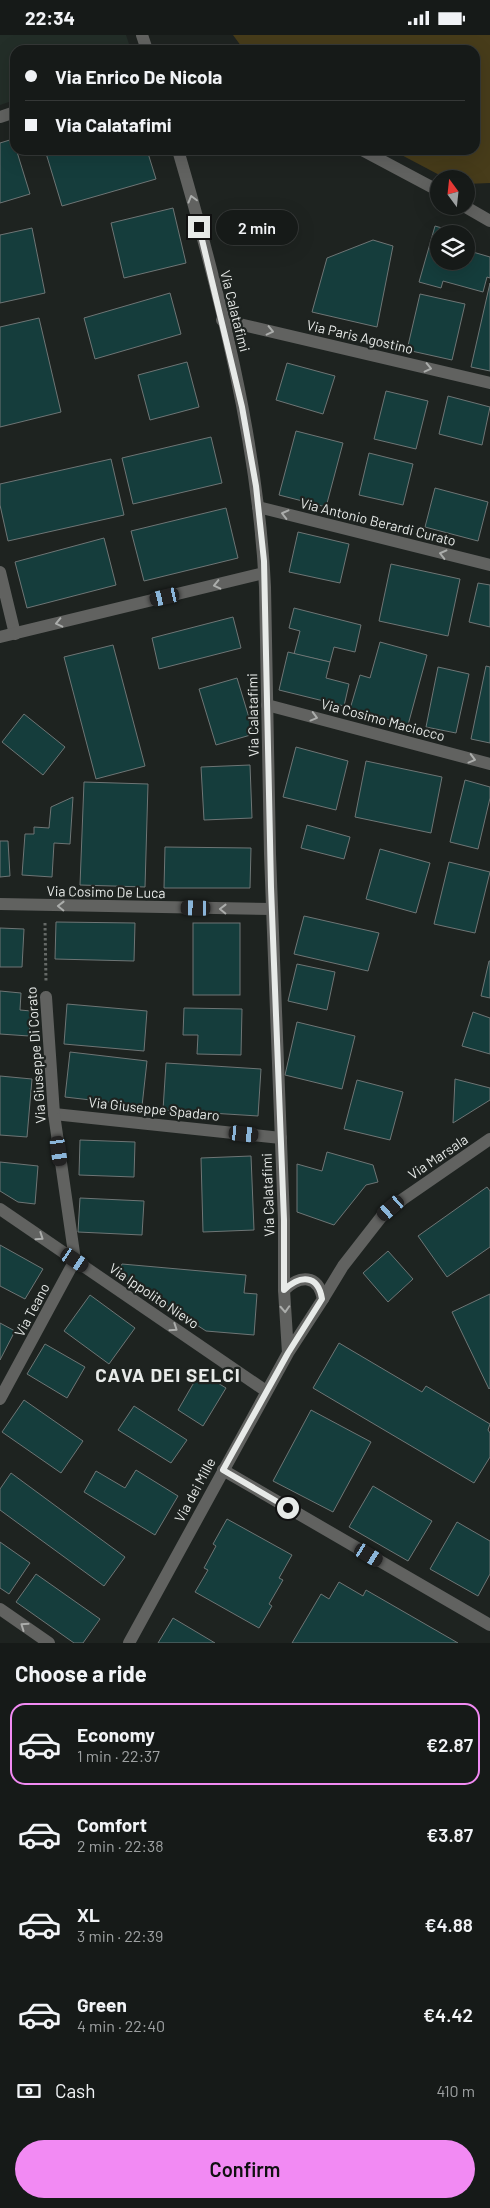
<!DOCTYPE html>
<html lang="en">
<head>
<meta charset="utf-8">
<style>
  body { margin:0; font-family:Barlow,sans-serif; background:#1f2321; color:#f1f3f6; height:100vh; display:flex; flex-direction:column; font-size:19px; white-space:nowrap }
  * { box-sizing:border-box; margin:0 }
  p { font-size:16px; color:#9ea1a2 }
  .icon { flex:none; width:28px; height:28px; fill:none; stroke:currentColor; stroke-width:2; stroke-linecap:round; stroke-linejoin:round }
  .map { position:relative; height:1608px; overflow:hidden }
  .side { display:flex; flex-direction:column; background:#161a18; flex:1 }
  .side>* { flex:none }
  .top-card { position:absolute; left:10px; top:10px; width:470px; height:110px; border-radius:15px; box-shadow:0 5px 20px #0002,0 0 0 1px #353837; display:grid; align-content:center; height:110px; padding:0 15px; background:#161a18 }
  .needle { width:32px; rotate:345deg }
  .buttons { position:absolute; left:430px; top:135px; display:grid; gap:10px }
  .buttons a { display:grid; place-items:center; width:45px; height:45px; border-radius:50%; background:#161a18; box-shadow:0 5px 20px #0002,0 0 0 1px #353837; font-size:25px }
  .end { position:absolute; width:22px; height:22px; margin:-11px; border:6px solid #e7eae8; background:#111; box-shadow:0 0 0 2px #111 }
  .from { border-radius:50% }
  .bubble { position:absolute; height:35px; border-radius:18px; background:#161a18; box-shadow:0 5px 20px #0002,0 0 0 1px #353837; font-size:16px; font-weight:600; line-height:35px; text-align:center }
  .car { position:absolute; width:15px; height:30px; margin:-15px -8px; border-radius:6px; box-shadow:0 0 4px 1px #0007; background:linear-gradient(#222 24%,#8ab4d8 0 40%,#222 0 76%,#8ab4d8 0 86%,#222 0) }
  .top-card b { display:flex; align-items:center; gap:18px; height:48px; font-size:19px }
  .top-card b+b { border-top:1px solid #353837 }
  .top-card i { width:12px; height:12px; background:#f1f3f6 }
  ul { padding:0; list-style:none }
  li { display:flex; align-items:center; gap:15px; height:82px; margin:0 10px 8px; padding:0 5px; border:2px solid transparent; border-radius:15px }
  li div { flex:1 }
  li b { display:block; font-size:19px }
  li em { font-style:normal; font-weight:600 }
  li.selected { border-color:#f28af3 }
  li>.icon { width:45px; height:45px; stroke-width:1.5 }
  h2 { padding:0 15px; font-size:22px; line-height:60px }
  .pay { display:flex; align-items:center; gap:12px; height:55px; padding:0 15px; font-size:19px }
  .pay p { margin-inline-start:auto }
  .cta { display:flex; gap:10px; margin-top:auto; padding:10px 15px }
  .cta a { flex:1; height:58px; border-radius:30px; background:#f28af3; color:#111; font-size:20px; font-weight:600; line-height:58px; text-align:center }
  .status { display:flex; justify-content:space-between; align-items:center; height:35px; padding:0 25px; background:#161a18; direction:ltr }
  .status svg { height:14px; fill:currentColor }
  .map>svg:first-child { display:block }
</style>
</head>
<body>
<div class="status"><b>22:34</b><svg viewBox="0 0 49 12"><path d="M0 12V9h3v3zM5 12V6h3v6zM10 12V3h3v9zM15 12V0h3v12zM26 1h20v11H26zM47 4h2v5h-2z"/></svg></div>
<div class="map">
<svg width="490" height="1608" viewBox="0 0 490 1608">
  <rect width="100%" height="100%" fill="#1e2320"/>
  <polygon fill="#232e28" points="0,0 126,0 131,15 15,15 15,65 0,70"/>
  <polygon fill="#473c1a" points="233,0 490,0 490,148 466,149 466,144 447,144 392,115 475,115 475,15 244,15"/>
  <g fill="#153d3c" stroke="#6e7575">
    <polygon points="13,104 30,159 0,168 0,108"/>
    <polygon points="45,115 147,115 156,144 62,171"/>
    <polygon points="173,173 186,228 124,243 111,188"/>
    <polygon points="435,191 459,198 439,199 439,226 466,226 466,215 490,222 490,243 487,242 483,257 443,246 441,253 419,247"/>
    <polygon points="32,193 45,258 0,268 0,200"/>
    <polygon points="373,205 393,211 377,292 312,277 327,223"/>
    <polygon points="490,248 490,336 471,332"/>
    <polygon points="170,258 181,299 95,324 84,283"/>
    <polygon points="420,259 465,269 452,325 407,315"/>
    <polygon points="39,283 61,377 0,392 0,292"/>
    <polygon points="187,327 199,372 150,385 138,340"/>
    <polygon points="287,328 335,341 323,379 276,365"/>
    <polygon points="386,356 428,366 416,414 374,404"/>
    <polygon points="448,361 490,372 482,410 439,399"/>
    <polygon points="296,396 343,408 326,472 279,460"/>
    <polygon points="211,402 222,448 133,469 122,423"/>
    <polygon points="369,418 413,429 403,470 359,460"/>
    <polygon points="111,424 124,480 8,506 0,470 0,449"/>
    <polygon points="435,453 488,467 478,506 425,492"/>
    <polygon points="226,473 238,523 144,546 131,496"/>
    <polygon points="298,497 349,509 340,548 289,537"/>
    <polygon points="104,503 116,550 27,573 15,527"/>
    <polygon points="391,529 460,544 448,601 379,586"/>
    <polygon points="478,548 490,550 490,592 469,587"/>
    <polygon points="294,573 361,590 355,617 334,612 330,627 294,619 300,596 289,593"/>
    <polygon points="233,582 241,613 159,634 152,603"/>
    <polygon points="380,607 427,620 408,690 350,674 360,640 370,643"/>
    <polygon points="113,610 145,731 96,744 64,622"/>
    <polygon points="288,617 330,627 326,643 349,649 344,671 279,655"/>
    <polygon points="486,631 490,632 490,708 471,704"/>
    <polygon points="438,632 469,639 456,698 426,692"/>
    <polygon points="237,643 254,699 216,710 199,654"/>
    <polygon points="24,679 65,712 43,740 2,707"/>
    <polygon points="296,712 348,726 336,775 283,762"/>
    <polygon points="366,726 442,742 431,798 355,782"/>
    <polygon points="250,730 252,783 204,785 201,732"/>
    <polygon points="465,745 490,752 490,763 478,814 450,807"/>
    <polygon points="84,747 148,749 145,852 80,850"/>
    <polygon points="73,762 70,809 54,808 52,842 22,840 25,799 34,799 34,792 49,793 51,772"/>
    <polygon points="307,790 350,802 344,824 301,813"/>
    <polygon points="0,806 8,806 10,841 0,842"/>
    <polygon points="165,812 251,813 250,853 164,853"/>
    <polygon points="380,814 430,828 416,878 366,864"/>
    <polygon points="449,827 490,837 475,898 434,889"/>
    <polygon points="304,881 379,898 368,936 294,919"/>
    <polygon points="56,887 135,888 134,926 55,924"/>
    <rect x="193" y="888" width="47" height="72"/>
    <polygon points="0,893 24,894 22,932 0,932"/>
    <polygon points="489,926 490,926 490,963 481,961"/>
    <polygon points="297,929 335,937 327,975 288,966"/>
    <polygon points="0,956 21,958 20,975 31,976 29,1001 0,999"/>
    <polygon points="67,969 147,976 144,1016 64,1009"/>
    <polygon points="184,973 242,974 241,1020 197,1019 198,1000 183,1000"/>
    <polygon points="473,977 490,983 490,1019 462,1011"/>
    <polygon points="297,987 355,1001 342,1054 285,1040"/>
    <polygon points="70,1017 147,1026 142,1071 65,1062"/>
    <polygon points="166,1028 261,1034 258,1081 163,1075"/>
    <polygon points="0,1041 32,1044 27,1102 0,1100"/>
    <polygon points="455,1044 490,1053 490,1065 453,1088"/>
    <polygon points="357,1045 403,1057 390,1105 344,1094"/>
    <polygon points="80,1105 135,1107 134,1142 79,1140"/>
    <polygon points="327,1117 373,1130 378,1147 366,1150 334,1190 297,1177 297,1129 322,1136"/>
    <polygon points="251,1121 254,1195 203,1197 201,1123"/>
    <polygon points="0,1127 38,1131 35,1169 18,1167 0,1156"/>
    <polygon points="487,1152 490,1156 490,1212 447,1242 418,1201"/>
    <polygon points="80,1163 144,1166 142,1200 78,1197"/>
    <polygon points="0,1210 43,1234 25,1264 0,1251"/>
    <polygon points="388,1216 413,1244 388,1267 363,1238"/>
    <polygon points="122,1229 246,1240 244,1258 257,1259 254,1300 206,1296 117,1238"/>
    <polygon points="490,1259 490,1353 489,1354 452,1277"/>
    <polygon points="90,1260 135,1293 109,1329 64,1296"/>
    <polygon points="0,1288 15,1296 0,1325"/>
    <polygon points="339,1308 422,1357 426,1351 490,1389 488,1395 490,1398 490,1422 474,1448 313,1353"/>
    <polygon points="45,1309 85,1332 67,1363 27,1339"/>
    <polygon points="200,1337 226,1353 203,1391 178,1375"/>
    <polygon points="24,1365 83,1406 61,1438 2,1397"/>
    <polygon points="134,1371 187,1405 171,1428 118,1395"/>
    <polygon points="311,1375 371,1407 333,1477 273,1446"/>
    <polygon points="136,1435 178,1461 155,1500 84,1457 96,1436 125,1453"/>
    <polygon points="11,1438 125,1522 104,1551 0,1475 0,1454"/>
    <polygon points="373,1451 432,1486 408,1526 349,1492"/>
    <polygon points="227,1484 292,1520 279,1543 283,1545 269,1569 272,1571 259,1593 195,1557 208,1535 204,1533 216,1511 213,1509"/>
    <polygon points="457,1487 490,1506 490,1539 478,1561 430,1534"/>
    <polygon points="0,1507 30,1528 9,1559 0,1553"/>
    <polygon points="36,1539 100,1584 83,1608 74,1608 16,1567"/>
    <polygon points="339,1547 363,1561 366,1555 458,1608 292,1608 321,1559 329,1564"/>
    <polygon points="173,1583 215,1608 158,1608"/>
  </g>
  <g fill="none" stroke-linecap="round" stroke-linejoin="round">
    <polyline stroke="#656966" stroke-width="3" stroke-dasharray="2.5 2.5" stroke-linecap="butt" points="45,888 46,947"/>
    <g stroke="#616260" stroke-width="12">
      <polyline points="142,0 147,15"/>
      <polyline points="0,82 15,77"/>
      <path d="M178,115C219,255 258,407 265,552L270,819L284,1185V1255"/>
      <polyline points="362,115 439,156"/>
      <polyline points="464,171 490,186"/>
      <polyline points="222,285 490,348"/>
      <polyline points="258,472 490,530"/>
      <polyline points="0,537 15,599"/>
      <polyline points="0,602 264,538"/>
      <polyline points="267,670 490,729"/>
      <polyline points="0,869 272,874"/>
      <polyline points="54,1079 281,1103"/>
      <polyline points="0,1174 266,1356"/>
      <polyline points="323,1264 343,1231 382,1181 403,1164 490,1104"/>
      <polyline points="0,1364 75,1225 54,1079 46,962"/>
      <polyline points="223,1435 490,1590"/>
      <polyline points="0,1574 49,1608"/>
      <path d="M129,1608L288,1318L323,1264C318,1239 300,1240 284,1255L288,1318"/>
    </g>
  </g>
  <defs><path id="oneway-chevron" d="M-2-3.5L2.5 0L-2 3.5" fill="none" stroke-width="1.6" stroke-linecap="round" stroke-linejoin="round" transform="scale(1.25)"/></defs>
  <g stroke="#abadab">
    <use href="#oneway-chevron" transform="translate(192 164) rotate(-105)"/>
    <use href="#oneway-chevron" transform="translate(270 296) rotate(13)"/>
    <use href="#oneway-chevron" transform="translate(428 333) rotate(13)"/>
    <use href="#oneway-chevron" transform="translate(285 479) rotate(-166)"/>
    <use href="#oneway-chevron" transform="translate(443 519) rotate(-166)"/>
    <use href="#oneway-chevron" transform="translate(217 550) rotate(167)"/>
    <use href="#oneway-chevron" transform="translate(59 588) rotate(167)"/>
    <use href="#oneway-chevron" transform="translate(314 682) rotate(15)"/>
    <use href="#oneway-chevron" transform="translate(472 724) rotate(15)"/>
    <use href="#oneway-chevron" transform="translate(61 871) rotate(-179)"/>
    <use href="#oneway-chevron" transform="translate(223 874) rotate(-179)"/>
    <use href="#oneway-chevron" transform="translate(40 1202) rotate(34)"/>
    <use href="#oneway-chevron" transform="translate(285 1274) rotate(87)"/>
    <use href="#oneway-chevron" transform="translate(174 1293) rotate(34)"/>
    <use href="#oneway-chevron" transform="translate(24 1591) rotate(-145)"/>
  </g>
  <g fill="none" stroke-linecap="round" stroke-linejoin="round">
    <path stroke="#e7eae8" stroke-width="6" d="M199,192L242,372L256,451L264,526L271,852L284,1185V1255C300,1240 318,1239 322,1264L288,1318L223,1435L288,1473"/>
  </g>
  <g text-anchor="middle" stroke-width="4.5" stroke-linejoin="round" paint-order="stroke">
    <g font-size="14" fill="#e7eae8" stroke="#1e2320">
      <text transform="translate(235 276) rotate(76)" y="5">Via Calatafimi</text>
      <text transform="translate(360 302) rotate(13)" y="5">Via Paris Agostino</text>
      <text transform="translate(378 487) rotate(14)" y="5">Via Antonio Berardi Curato</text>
      <text transform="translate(253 680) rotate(-91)" y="5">Via Calatafimi</text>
      <text transform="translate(383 685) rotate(15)" y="5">Via Cosimo Maciocco</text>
      <text transform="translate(106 857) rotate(1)" y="5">Via Cosimo De Luca</text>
      <text transform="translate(36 1020) rotate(-94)" y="5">Via Giuseppe Di Corato</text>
      <text transform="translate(154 1074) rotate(6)" y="5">Via Giuseppe Spadaro</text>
      <text transform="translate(438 1122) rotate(-34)" y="5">Via Marsala</text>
      <text transform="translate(268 1160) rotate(-92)" y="5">Via Calatafimi</text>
      <text transform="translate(154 1261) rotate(34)" y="5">Via Ippolito Nievo</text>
      <text transform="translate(32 1275) rotate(-62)" y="5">Via Teano</text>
      <text transform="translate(195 1455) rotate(-62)" y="5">Via dei Mille</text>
    </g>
    <g font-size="19" font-weight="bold" letter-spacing="1" fill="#e7eae8" stroke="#1e2320">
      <text x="168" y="1347">CAVA DEI SELCI</text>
    </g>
  </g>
</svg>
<div class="buttons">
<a><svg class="needle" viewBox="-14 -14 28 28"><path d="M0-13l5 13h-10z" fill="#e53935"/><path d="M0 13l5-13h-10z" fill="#9ea1a2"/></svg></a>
<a><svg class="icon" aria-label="layers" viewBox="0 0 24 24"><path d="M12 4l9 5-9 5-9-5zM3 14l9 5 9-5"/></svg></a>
</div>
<i class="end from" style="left:288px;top:1473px"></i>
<i class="end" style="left:199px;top:192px"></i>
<div class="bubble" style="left:216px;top:175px;width:82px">2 min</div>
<i class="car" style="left:165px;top:562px;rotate:257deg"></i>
<i class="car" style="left:196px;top:873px;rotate:271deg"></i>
<i class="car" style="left:244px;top:1099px;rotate:96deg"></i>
<i class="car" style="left:59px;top:1116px;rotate:172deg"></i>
<i class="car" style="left:391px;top:1173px;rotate:229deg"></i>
<i class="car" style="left:75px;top:1225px;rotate:124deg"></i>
<i class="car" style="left:369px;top:1520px;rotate:121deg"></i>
<div class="top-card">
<b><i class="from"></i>Via Enrico De Nicola</b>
<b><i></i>Via Calatafimi</b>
</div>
</div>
<section class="side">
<h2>Choose a ride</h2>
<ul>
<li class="selected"><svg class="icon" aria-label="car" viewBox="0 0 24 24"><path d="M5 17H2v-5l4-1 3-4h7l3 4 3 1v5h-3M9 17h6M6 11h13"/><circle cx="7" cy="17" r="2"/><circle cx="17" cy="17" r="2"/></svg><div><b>Economy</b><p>1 min · 22:37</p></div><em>€2.87</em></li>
<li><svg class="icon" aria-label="car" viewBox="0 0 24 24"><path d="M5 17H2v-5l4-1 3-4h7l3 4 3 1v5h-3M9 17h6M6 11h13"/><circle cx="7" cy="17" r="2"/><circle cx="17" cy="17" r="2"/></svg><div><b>Comfort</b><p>2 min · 22:38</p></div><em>€3.87</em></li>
<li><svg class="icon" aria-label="car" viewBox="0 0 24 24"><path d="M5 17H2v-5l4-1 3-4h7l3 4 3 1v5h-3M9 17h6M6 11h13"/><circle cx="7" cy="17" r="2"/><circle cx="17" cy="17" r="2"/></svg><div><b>XL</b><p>3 min · 22:39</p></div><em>€4.88</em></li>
<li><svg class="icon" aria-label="car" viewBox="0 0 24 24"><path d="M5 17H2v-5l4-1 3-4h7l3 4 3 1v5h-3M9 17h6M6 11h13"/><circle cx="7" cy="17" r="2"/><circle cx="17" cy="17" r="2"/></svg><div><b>Green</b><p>4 min · 22:40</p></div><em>€4.42</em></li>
</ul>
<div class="pay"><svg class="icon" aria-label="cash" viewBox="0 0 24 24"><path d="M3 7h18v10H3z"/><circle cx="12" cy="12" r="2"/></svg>Cash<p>410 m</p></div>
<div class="cta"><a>Confirm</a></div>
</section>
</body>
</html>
